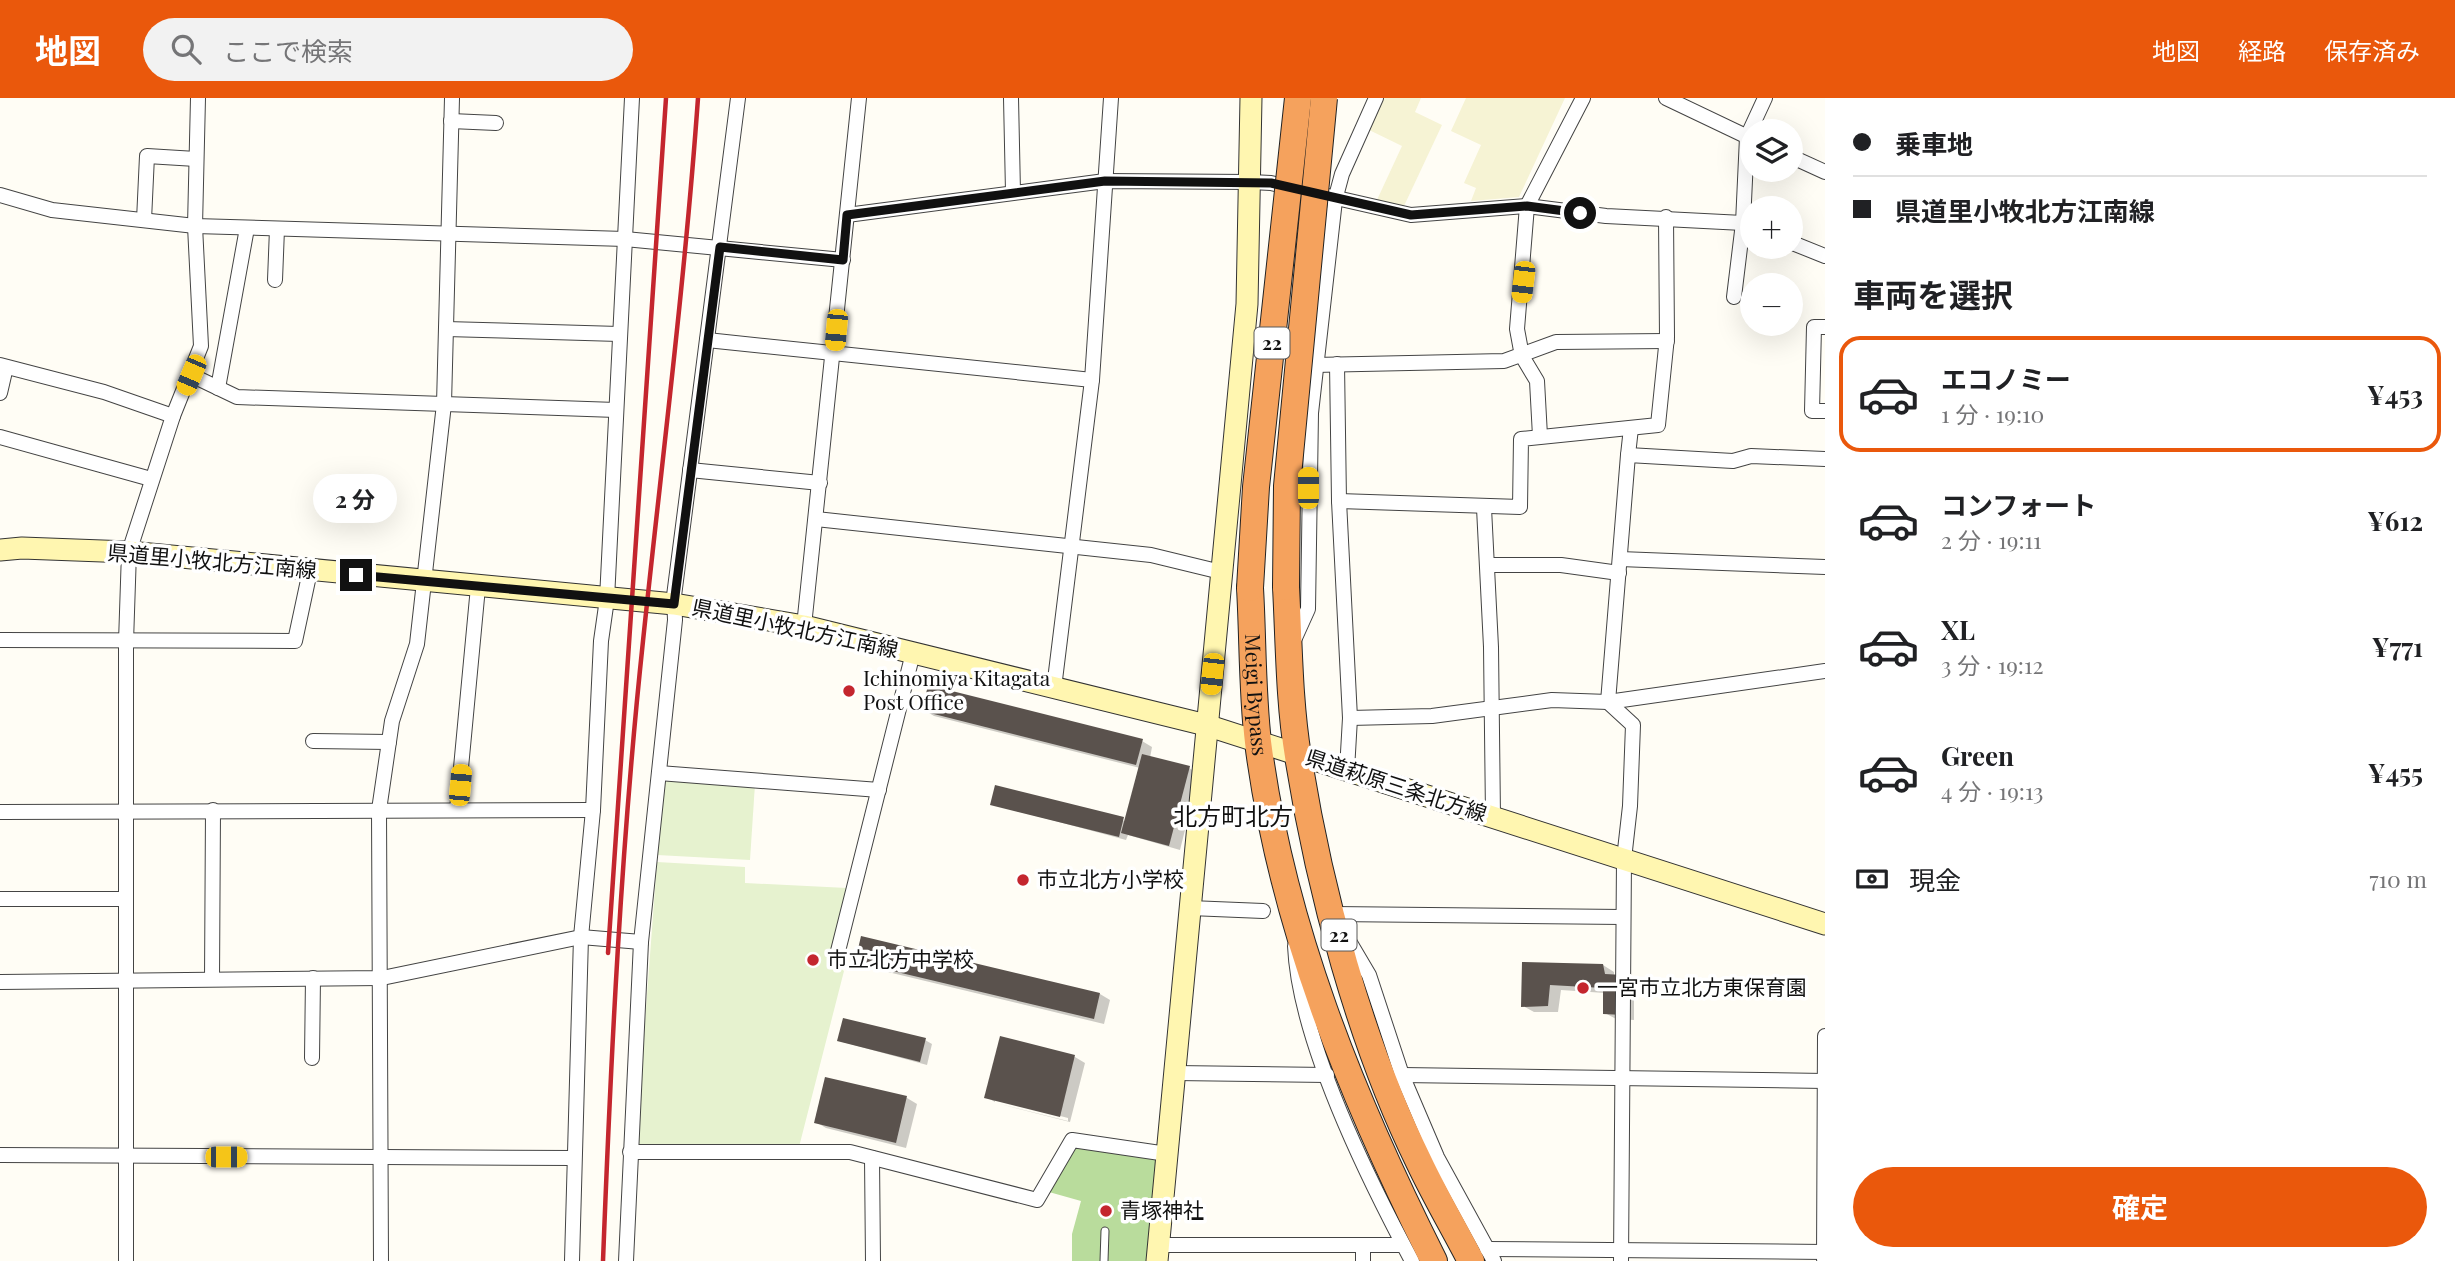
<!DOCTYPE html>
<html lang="ja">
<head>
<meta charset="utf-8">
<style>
  body { margin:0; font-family:"Playfair Display","Noto Sans JP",serif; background:#f2f2f2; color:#202124; height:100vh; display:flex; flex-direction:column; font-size:26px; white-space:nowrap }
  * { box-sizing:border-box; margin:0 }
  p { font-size:23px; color:#757577 }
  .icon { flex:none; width:38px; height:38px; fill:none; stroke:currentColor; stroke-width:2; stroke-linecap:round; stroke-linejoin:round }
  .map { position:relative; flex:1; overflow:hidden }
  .drawer { display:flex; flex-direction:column; background:#fff; width:630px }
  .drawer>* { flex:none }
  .banner { display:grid; align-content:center; height:154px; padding:0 28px; background:#fff }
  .fabs { position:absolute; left:1740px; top:21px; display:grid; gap:14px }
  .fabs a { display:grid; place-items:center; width:63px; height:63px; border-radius:50%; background:#fff; box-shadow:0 7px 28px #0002; font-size:35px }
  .end { position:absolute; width:32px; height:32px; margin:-16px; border:9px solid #111; background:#fff; box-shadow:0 0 0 4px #fff }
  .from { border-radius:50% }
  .bubble { position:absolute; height:49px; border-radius:24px; background:#fff; box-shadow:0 7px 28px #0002; font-size:23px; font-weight:700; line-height:49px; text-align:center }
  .car { position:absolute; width:21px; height:42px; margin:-21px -10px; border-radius:9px; box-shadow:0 0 5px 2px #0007; background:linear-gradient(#f5c518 24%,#345 0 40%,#f5c518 0 76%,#345 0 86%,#f5c518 0) }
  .banner b { display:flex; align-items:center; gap:24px; height:66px; font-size:26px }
  .banner b+b { border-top:2px solid #e0e0e0 }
  .banner i { width:18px; height:18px; background:#202124 }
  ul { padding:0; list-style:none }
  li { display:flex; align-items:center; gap:21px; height:116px; margin:0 14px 10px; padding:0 14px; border:4px solid transparent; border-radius:21px }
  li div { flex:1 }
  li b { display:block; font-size:26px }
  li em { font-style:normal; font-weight:700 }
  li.on { border-color:#ea580c }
  li>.icon { width:63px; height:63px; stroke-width:1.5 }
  h2 { padding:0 28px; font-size:32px; line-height:84px }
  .pay { display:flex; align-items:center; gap:18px; height:77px; padding:0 28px; font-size:26px }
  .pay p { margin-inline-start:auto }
  .action { display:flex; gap:14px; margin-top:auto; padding:14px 28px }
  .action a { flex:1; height:80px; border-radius:42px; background:#ea580c; color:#fff; font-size:28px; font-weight:700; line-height:80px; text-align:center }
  header { display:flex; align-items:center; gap:42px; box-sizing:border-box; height:98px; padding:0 35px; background:#ea580c; color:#fff }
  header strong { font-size:33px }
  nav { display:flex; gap:38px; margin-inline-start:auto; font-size:24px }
  .search { width:490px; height:63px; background:#f2f2f2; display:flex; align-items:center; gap:18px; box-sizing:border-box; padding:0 24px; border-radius:38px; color:#757577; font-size:26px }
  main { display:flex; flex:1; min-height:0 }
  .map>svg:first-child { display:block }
</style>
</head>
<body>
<header>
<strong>地図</strong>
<div class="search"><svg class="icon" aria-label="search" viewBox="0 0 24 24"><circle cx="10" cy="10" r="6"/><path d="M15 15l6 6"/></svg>ここで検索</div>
<nav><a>地図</a><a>経路</a><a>保存済み</a></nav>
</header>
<main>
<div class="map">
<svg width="1825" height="1163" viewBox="0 0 1825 1163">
  <rect width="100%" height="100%" fill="#fffdf5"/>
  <g fill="#f6f3d4">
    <polygon points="1379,0 1421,0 1415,14 1442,27 1404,108 1376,104 1402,48 1365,30"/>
    <polygon points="1466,0 1565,0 1519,99 1471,103 1476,90 1464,85 1481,47 1451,33"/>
  </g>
  <polygon fill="#b9dc9c" points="1079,1050 1157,1062 1148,1163 1072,1163 1072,1136 1081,1103 1049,1094 1073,1052"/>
  <g fill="#e6f2cf">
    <polygon points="665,681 755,686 750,762 657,757"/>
    <polygon points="657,764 745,769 745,785 847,790 830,860 844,873 799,1049 641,1049 636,1044"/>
  </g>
  <g fill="#0003">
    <polygon points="924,612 1142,643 1152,649 1150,660 1189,670 1199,676 1180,752 1128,737 1126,742 992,706 1126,723 1140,670 934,618"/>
    <polygon points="857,863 1100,896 1110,902 1104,926 867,869"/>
    <polygon points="1524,866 1603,867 1614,874 1614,878 1634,885 1634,922 1616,921 1605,915 1605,895 1561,892 1558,914 1534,914 1523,908"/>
    <polygon points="1001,940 1075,959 1085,965 1070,1024 996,1005 1068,1023 1068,1020 995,1001 995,1004 986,999"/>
    <polygon points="925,942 932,946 927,967 839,943"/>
    <polygon points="827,981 907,1000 917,1006 906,1050 826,1030 816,1024"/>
  </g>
  <g fill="#5a524d">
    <polygon points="928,587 1143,641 1136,667 922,613"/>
    <polygon points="1142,656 1190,668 1169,748 1121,735"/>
    <polygon points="995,687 1124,719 1119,739 990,707"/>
    <polygon points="861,838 1100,895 1094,921 855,864"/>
    <polygon points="1522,864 1603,866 1605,876 1624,877 1624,917 1603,916 1603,890 1550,887 1548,908 1521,909"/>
    <polygon points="843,920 926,940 920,964 837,943"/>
    <polygon points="1000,938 1075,957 1060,1019 984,1000"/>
    <polygon points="825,979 907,998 896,1045 814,1025"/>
  </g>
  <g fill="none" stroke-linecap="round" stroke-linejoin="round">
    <defs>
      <polyline id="lane" points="1104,1163 1105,1133"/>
      <g id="street">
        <polyline points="1011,0 1013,94"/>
        <polyline points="1666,0 1752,41"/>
        <polyline points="451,23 496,25"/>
        <polyline points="1790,58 1825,74"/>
        <polyline points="0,97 52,112 195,128 625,141 843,162"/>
        <polyline points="847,117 1105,83 1251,84 1271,85 1411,117 1527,108 1606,118 1743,125 1752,128"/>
        <polyline points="144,122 147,58 196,61"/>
        <polyline points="1790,144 1825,158"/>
        <polyline points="275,182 277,131"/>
        <polyline points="1734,199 1743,125 1747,39 1765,0"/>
        <polyline points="1825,229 1814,229 1812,313 1825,313"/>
        <polyline points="446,231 619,236"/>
        <polyline points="707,242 1092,282"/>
        <polyline points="1337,266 1339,403 1350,620 1347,672"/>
        <polyline points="0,267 104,294 173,318"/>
        <polyline points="1314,267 1504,263 1556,244 1667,243"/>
        <polyline points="191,277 237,299 616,312"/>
        <polyline points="218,290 247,130"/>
        <polyline points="0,295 6,269"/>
        <polyline points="1540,338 1537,283 1522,258 1517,231 1527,108 1583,0"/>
        <polyline points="0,339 151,381"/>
        <polyline points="1628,357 1631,330"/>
        <polyline points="690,372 820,385"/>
        <polyline points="1339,403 1520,409 1521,341 1658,327 1667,239 1666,119"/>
        <polyline points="1484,410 1491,549 1493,718"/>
        <polyline points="816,421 1151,457 1221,474"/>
        <polyline points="1620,461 1825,469"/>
        <polyline points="1487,467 1561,467 1619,475"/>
        <polyline points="804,528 859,0"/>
        <polyline points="0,542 295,543 310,473"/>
        <polyline points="1294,542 1308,511 1311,315 1335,102 1342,76 1376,0"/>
        <polyline points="1054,590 1092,282 1111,0"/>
        <polyline points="1350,620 1432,618 1552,602 1608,604 1825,573"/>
        <polyline points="313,643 389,644"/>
        <polyline points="659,675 879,692"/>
        <polyline points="457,712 478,489"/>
        <polyline points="0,714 593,712"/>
        <polyline points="0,801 126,801"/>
        <polyline points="1190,810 1263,813"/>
        <polyline points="1333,816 1623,819"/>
        <polyline points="1346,838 1369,877 1402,977 1437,1059 1494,1163"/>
        <path d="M1295,848C1299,942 1367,1079 1412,1163"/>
        <polyline points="837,857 913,555"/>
        <polyline points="212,881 213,712"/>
        <polyline points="0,884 382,880 581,839 641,844"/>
        <polyline points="312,960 313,880"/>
        <polyline points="1175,975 1327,977"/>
        <polyline points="1402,977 1825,983"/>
        <polyline points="630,1054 850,1054 1037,1102 1072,1042 1167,1056"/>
        <polyline points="0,1057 574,1060"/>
        <polyline points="872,1060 873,1163"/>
        <polyline points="1159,1147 1403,1147"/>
        <polyline points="1363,1149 1363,1163"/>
        <polyline points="1487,1151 1825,1154"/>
        <polyline points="1824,1161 1825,938"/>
        <polyline points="126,1163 126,544 129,454 173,318 201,248 195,128 198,0"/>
        <polyline points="381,1163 379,712 392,623 417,546 444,306 452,0"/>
        <polyline points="572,1163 581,839 593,712 601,543 607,501 632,0"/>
        <polyline points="626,1163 641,844 675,522 674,498 738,0"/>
        <polyline points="1621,1163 1624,761 1630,708 1633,627 1608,604 1628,357 1733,363 1751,358 1825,361"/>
      </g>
      <g id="secondary">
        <polyline points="0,452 22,450 129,454 674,506 804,528 1206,627 1825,826"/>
        <polyline points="1157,1163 1247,206 1251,0"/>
      </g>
      <g id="highway">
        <path d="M1286,489C1289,545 1289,603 1298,658C1319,791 1360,944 1419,1064C1435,1098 1454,1130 1471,1163"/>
        <path id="s1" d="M1250,490C1253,541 1252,593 1258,644C1281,826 1352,1000 1434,1163"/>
      </g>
    </defs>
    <use href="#lane" stroke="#444" stroke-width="9"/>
    <use href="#street" stroke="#444" stroke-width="16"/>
    <use href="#secondary" stroke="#333" stroke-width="23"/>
    <use href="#highway" stroke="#222" stroke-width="28"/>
    <use href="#lane" stroke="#fff" stroke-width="7"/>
    <use href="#street" stroke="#fff" stroke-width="14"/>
    <use href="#secondary" stroke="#fff6b0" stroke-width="21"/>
    <use href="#highway" stroke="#f5a25d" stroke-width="26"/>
    <g stroke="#c4262e" stroke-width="4.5">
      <polyline points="608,855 666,0"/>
      <path d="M603,1163C611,956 621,749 643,543C662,362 685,182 698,0"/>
    </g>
    <defs>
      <g id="highway-bridge">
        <polyline points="1286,489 1287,388 1324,0"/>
        <polyline points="1250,490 1256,389 1298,0"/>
      </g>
    </defs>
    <use href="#highway-bridge" stroke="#222" stroke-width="28" stroke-linecap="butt"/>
    <use href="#highway-bridge" stroke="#f5a25d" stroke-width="26"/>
  </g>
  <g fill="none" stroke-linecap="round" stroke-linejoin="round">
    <polyline stroke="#111" stroke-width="9" points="356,477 674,506 720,149 843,162 847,117 1105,83 1271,85 1411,117 1527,108 1580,115"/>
  </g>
  <g fill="#c4262e" stroke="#fff" stroke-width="2.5">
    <circle cx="849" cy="593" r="7"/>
    <circle cx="1023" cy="782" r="7"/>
    <circle cx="813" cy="862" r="7"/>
    <circle cx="1583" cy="890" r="7"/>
    <circle cx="1106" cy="1113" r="7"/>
  </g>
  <g text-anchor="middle" stroke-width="7" stroke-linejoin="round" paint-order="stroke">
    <g fill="#fff" stroke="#585858" stroke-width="2">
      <rect x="1254.5" y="229.5" width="35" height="31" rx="5"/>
      <rect x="1321.5" y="821.5" width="35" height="31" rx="5"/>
    </g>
    <g font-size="19" font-weight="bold" fill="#111">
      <text x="1272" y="252">22</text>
      <text x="1339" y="844">22</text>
    </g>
    <g font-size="21" fill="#111" stroke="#fff">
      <text transform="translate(212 464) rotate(5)" y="7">県道里小牧北方江南線</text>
      <text transform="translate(795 531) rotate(12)" y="7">県道里小牧北方江南線</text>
      <text dy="7" stroke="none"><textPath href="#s1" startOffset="107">Meigi Bypass</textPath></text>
      <text transform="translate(1396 688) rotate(18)" y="7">県道萩原三条北方線</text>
    </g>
    <g font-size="21" fill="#111" stroke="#fff" text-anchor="start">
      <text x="863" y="588">Ichinomiya Kitagata<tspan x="863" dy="24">Post Office</tspan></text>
      <text x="1037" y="789">市立北方小学校</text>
      <text x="827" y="869">市立北方中学校</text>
      <text x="1597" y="897">一宮市立北方東保育園</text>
      <text x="1120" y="1120">青塚神社</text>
    </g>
    <g font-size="24" fill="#111" stroke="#fff">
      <text x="1233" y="727">北方町北方</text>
    </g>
  </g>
</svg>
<div class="fabs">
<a><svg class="icon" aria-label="layers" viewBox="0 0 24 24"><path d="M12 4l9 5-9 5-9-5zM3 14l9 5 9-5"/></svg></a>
<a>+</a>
<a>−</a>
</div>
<i class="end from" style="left:1580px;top:115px"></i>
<i class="end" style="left:356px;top:477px"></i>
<div class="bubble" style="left:313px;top:376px;width:84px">2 分</div>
<i class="car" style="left:1523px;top:184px;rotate:187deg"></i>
<i class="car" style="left:836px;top:232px;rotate:185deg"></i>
<i class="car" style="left:191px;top:277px;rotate:203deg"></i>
<i class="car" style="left:1308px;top:390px;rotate:0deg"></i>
<i class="car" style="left:1212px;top:576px;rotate:186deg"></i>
<i class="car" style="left:460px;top:687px;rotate:5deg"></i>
<i class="car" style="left:226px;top:1059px;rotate:90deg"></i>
</div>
<section class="drawer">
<div class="banner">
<b><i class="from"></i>乗車地</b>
<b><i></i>県道里小牧北方江南線</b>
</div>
<h2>車両を選択</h2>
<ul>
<li class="on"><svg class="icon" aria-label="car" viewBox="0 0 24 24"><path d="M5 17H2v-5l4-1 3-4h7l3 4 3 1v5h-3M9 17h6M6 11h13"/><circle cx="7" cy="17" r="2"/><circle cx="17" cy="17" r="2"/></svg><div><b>エコノミー</b><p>1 分 · 19:10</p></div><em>¥453</em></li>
<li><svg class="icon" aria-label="car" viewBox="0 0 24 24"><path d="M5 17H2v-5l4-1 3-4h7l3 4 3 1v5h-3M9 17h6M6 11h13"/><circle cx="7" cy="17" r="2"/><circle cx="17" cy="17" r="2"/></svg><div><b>コンフォート</b><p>2 分 · 19:11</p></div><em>¥612</em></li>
<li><svg class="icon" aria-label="car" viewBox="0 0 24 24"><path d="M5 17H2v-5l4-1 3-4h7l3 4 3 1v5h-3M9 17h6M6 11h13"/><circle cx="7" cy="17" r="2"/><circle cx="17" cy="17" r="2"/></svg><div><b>XL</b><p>3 分 · 19:12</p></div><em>¥771</em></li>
<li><svg class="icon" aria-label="car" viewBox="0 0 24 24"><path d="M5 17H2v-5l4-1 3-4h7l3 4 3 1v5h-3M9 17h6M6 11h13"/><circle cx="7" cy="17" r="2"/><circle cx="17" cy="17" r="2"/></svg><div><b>Green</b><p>4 分 · 19:13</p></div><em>¥455</em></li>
</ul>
<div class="pay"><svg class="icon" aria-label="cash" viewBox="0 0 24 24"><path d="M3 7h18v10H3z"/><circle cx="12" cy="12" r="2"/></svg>現金<p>710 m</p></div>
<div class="action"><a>確定</a></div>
</section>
</main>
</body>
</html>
